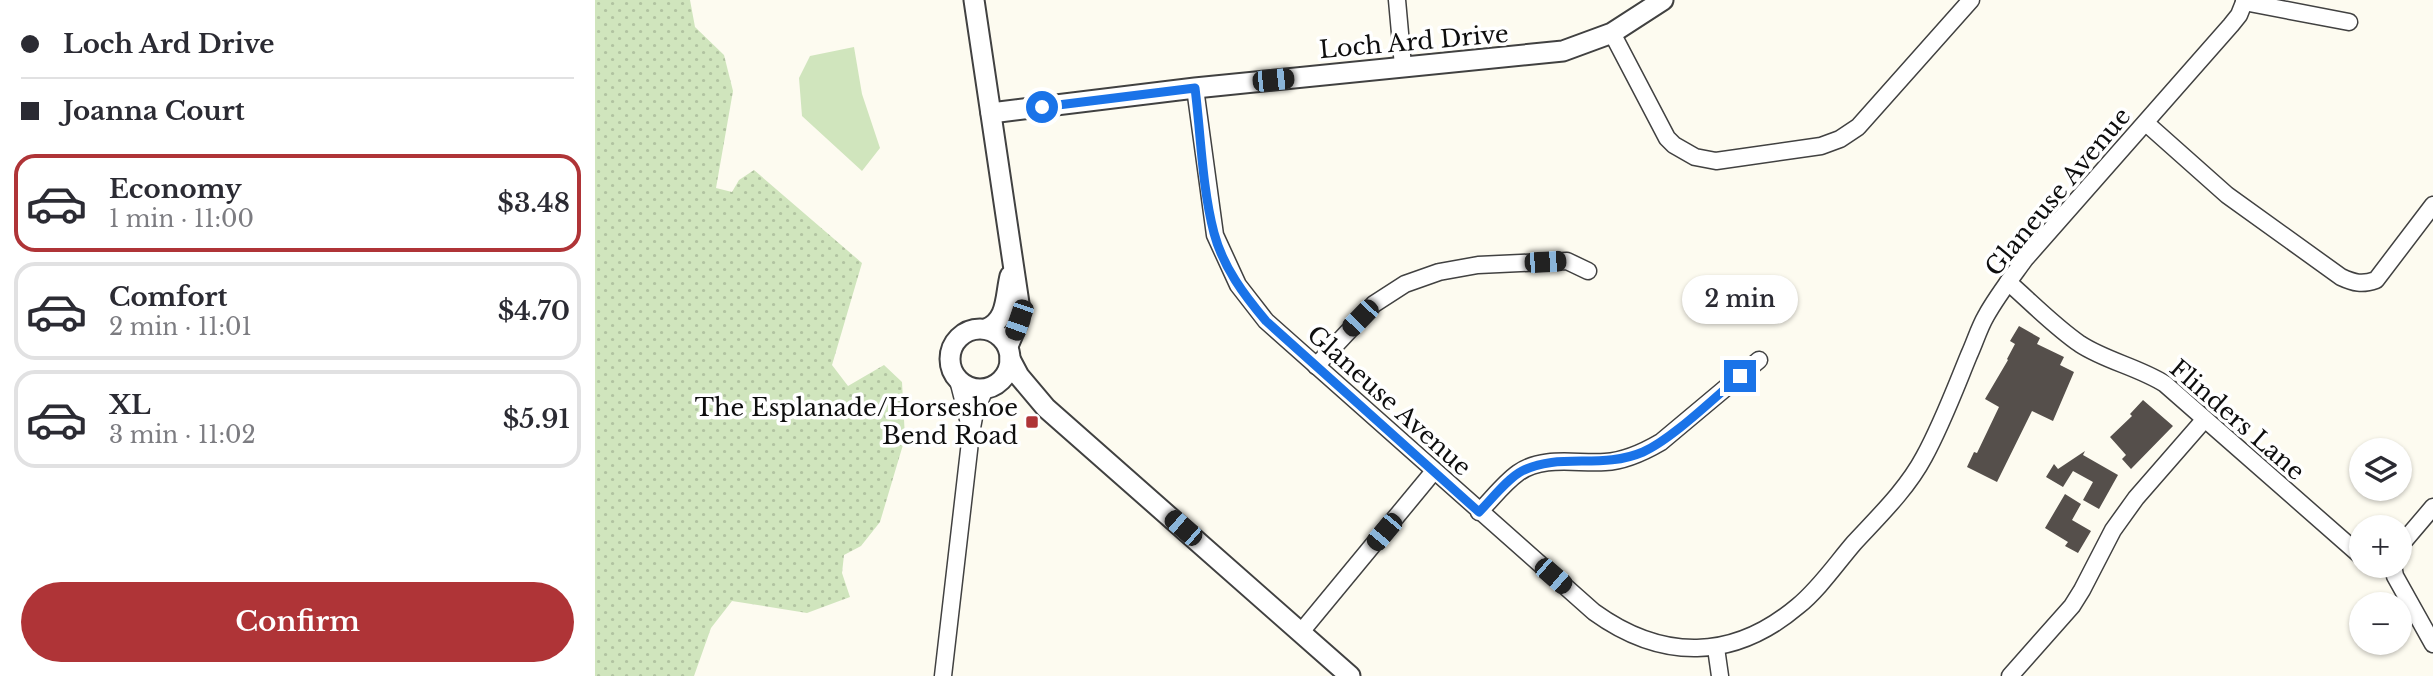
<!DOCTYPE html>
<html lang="en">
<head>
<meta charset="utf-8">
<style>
  body { margin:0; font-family:"Libre Baskerville",serif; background:#f2f2f3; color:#2b2b33; height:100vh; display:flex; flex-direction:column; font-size:26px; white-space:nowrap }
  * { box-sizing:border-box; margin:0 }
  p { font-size:23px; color:#7c7c81 }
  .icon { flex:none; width:38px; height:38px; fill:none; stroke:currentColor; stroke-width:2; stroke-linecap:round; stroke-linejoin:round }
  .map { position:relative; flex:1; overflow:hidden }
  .details { display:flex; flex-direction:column; background:#fff; width:595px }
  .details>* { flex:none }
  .hud { display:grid; align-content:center; height:154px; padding:0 21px; background:#fff }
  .fabs { position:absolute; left:1754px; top:438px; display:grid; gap:14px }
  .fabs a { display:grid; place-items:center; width:63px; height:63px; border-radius:50%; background:#fff; box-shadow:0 2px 5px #0004; font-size:35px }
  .end { position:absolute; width:32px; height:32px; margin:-16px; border:9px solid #1a73e8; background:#fff; box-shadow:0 0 0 4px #fff }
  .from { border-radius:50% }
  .bubble { position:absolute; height:49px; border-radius:24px; background:#fff; box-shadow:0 2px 5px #0004; font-size:23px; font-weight:600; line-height:49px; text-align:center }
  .car { position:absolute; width:21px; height:42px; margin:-21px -10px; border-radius:9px; box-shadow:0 0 5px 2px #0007; background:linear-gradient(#222 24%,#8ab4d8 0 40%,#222 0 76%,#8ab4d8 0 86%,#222 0) }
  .hud b { display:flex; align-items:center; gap:24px; height:66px; font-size:26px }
  .hud b+b { border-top:2px solid #e1e1e2 }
  .hud i { width:18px; height:18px; background:#2b2b33 }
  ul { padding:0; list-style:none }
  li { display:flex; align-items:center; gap:21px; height:98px; margin:0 14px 10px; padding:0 7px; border:4px solid #e1e1e2; border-radius:21px }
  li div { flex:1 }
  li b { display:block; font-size:26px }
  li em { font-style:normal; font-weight:600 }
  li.on { border-color:#af3437 }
  li>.icon { width:63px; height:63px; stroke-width:1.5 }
  .primary-button { display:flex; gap:14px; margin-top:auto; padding:14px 21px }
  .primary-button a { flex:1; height:80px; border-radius:42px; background:#af3437; color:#fff; font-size:28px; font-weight:600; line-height:80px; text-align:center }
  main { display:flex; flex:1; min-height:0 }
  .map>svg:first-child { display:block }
</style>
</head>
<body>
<main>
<section class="details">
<div class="hud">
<b><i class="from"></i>Loch Ard Drive</b>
<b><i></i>Joanna Court</b>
</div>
<ul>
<li class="on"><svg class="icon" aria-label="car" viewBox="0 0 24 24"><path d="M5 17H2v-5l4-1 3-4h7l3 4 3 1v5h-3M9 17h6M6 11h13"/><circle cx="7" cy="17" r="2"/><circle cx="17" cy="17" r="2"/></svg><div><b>Economy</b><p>1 min · 11:00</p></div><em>$3.48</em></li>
<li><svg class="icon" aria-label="car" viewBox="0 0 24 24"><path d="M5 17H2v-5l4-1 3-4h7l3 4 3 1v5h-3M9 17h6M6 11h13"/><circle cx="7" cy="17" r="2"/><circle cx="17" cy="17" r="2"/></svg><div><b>Comfort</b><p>2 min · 11:01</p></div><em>$4.70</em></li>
<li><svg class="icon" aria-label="car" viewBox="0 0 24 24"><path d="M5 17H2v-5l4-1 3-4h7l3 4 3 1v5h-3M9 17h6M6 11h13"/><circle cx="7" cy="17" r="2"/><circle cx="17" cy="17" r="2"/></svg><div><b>XL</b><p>3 min · 11:02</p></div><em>$5.91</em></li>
</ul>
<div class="primary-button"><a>Confirm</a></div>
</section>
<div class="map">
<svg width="1838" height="676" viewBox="0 0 1838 676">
  <defs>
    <pattern id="grass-dots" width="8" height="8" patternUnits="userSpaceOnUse" patternTransform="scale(1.75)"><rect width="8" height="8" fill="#d0e5bd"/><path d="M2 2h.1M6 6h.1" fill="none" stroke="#b1c3a1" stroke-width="1.8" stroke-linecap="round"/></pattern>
  </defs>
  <rect width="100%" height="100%" fill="#fdfbf0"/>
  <polygon fill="url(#grass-dots)" points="0,0 95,0 100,27 129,55 138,91 121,188 137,192 144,180 159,170 267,263 237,365 253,386 289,365 307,382 310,438 285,522 266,546 249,555 247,573 255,597 212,613 137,601 116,628 99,676 0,676"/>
  <polygon fill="#d0e5bd" points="259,47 267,94 285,148 267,171 207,116 204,78 215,56"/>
  <g fill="#554f4b">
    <polygon points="1424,326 1445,338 1442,344 1469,357 1465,365 1479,372 1458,421 1437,411 1402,482 1372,467 1379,452 1382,453 1404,407 1390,399 1413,360 1412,359 1420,344 1415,341"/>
    <polygon points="1548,400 1578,426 1536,469 1527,459 1531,455 1515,437 1537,416 1535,414"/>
    <polygon points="1490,451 1488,455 1523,475 1504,509 1488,500 1498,482 1478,471 1468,487 1451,477 1459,464 1463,469"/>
    <polygon points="1470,494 1486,504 1477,520 1496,531 1483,553 1470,546 1473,542 1450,528"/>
  </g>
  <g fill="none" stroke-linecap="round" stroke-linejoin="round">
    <defs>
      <g id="minor">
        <polyline points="802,0 808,66"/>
        <polyline points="1649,2 1754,22"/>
        <polyline points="1017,33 1072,138 1079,145 1100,157 1121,161 1226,146 1245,139 1263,127 1376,0"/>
        <path d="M600,88L620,235L643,285L671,321L999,612C1067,661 1138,661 1203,606C1224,589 1241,564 1259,543C1284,516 1312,489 1329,457C1347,424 1360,389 1374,355C1380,342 1384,328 1391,316C1402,296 1417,277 1430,259L1636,25L1644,15L1650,0"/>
        <path d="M1551,123L1632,195L1746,277C1759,283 1767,285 1781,280L1838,205"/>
        <path d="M1413,282C1437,303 1459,326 1485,344C1511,361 1543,367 1570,384L1766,556"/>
        <polyline points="721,366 779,304 810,284 844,272 883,265 972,261 993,271"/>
        <polyline points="363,380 375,427"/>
        <path d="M884,512C897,499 909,483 923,473C948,455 982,464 1010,462C1030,461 1049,452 1066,442L1164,360"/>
        <polyline points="1804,547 1838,507"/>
        <polyline points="1798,565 1800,576 1838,644"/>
        <polyline points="706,632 839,471"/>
        <polyline points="1121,648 1125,676"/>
        <polyline points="348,676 376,433 380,412 390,389"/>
        <polyline points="1415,676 1477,606 1487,590 1518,530 1541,498 1609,420"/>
      </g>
      <g id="tertiary">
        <polyline points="379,0 425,310 424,320 413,346"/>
        <polyline points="396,113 600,88 968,51 1017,33 1068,0"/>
        <path d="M391,329C413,320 410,296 415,276"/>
        <circle cx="385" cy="359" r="30"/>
        <polyline points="415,359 424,376 451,408 755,676"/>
      </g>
    </defs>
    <use href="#minor" stroke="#414141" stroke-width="19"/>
    <use href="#tertiary" stroke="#414141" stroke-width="23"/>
    <use href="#minor" stroke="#fff" stroke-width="16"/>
    <use href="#tertiary" stroke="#fff" stroke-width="19"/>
  </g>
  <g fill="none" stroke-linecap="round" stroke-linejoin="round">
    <path stroke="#1a73e8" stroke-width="9" d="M447,107L600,88C606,136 607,187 619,233C628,267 649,295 671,321L884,512C896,500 913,478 927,471C965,452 1006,470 1048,452C1077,439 1119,398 1145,376"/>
  </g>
  <rect fill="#af3437" stroke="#fff" stroke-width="2.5" x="430" y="415" width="14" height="14" rx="3.5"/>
  <g text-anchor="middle" stroke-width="7" stroke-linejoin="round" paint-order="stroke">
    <g font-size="24" fill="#0e0e0e" stroke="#fff">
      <text transform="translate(819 42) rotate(-5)" y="8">Loch Ard Drive</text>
      <text transform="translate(1463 192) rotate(-50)" y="8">Glaneuse Avenue</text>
      <text transform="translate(794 401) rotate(42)" y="8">Glaneuse Avenue</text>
      <text transform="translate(1642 420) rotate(41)" y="8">Flinders Lane</text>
    </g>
    <g font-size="24" fill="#0e0e0e" stroke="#fff" text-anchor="end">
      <text x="423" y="416">The Esplanade/Horseshoe<tspan x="423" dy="28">Bend Road</tspan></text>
    </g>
  </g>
</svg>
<div class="fabs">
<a><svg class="icon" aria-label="layers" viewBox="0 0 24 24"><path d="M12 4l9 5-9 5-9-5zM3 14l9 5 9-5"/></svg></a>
<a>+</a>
<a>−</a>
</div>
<i class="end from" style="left:447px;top:107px"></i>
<i class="end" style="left:1145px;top:376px"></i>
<div class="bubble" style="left:1087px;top:275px;width:116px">2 min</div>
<i class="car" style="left:678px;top:80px;rotate:84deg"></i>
<i class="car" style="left:950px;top:262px;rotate:87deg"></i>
<i class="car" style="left:765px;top:318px;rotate:224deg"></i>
<i class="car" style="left:424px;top:320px;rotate:199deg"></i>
<i class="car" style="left:588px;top:528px;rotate:311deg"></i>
<i class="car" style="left:789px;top:532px;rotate:220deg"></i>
<i class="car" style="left:958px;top:576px;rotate:131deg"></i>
</div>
</main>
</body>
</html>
